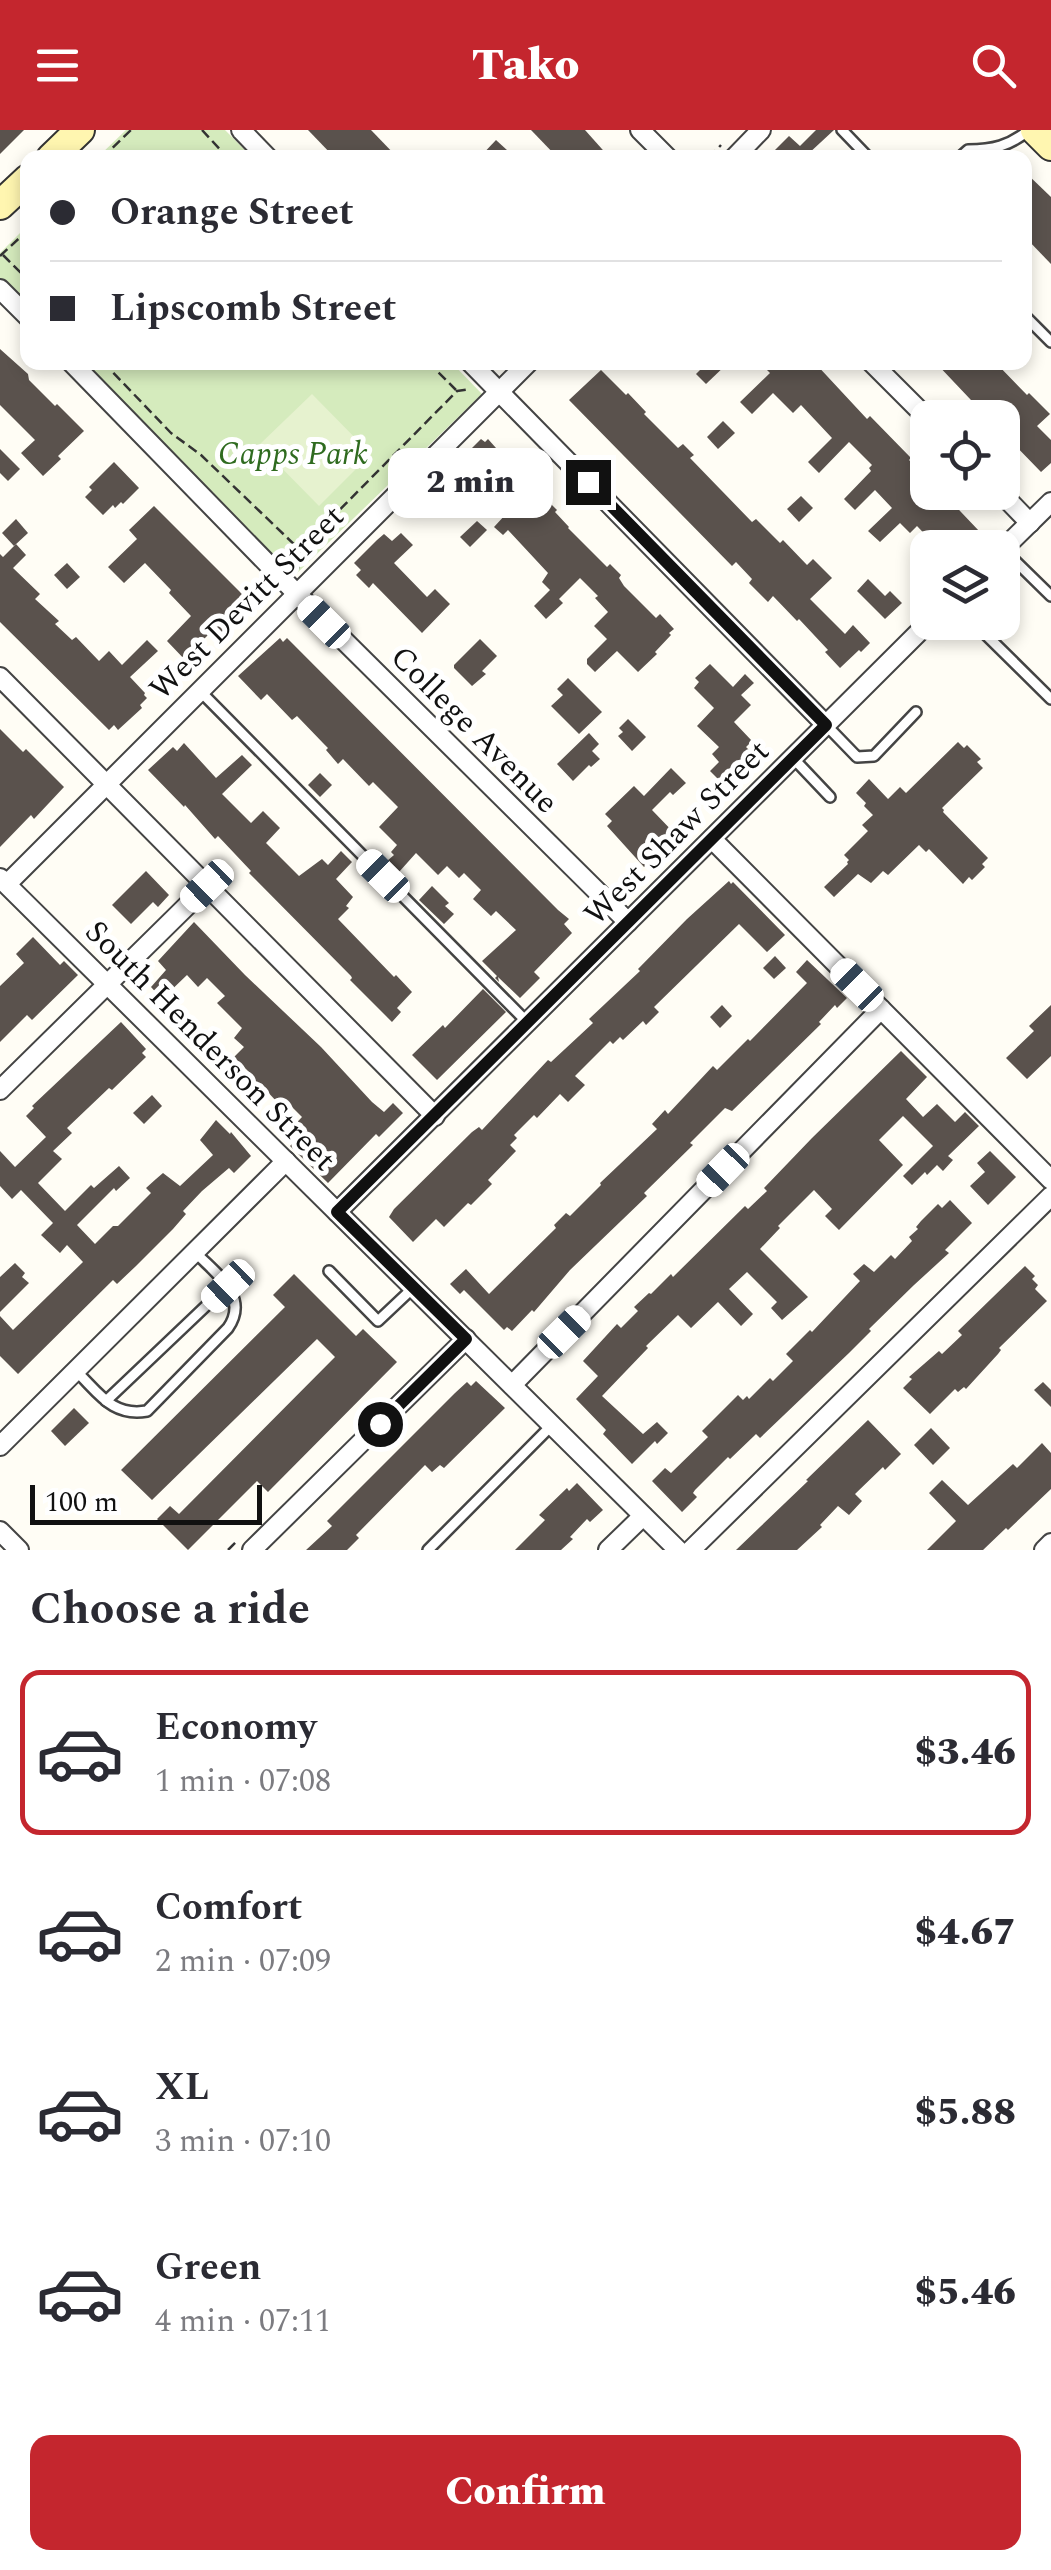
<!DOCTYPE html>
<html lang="en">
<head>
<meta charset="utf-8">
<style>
  body { margin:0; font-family:Spectral,serif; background:#f7f7f7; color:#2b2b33; height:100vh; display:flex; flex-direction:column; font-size:38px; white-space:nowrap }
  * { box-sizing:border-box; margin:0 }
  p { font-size:32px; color:#7c7c81 }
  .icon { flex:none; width:55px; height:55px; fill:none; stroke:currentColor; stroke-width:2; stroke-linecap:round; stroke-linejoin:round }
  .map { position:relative; height:1420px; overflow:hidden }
  .details { display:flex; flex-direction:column; background:#fff; flex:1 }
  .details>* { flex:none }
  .hud { position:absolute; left:20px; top:20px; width:1012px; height:220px; border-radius:20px; box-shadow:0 5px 15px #0003; display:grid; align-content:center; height:220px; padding:0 30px; background:#fff }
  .tools { position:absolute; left:910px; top:270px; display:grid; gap:20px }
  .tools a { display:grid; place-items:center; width:110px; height:110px; border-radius:20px; background:#fff; box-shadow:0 5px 15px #0003; font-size:50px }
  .scale { position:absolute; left:30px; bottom:25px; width:232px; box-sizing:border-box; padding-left:10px; border:5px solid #111; border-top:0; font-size:28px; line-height:35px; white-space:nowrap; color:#111; -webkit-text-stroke:8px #fff; paint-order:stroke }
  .end { position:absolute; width:45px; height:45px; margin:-22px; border:12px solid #111; background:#fff; box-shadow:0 0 0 5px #fff }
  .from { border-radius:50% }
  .bubble { position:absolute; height:70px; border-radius:20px; background:#fff; box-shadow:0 5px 15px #0003; font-size:32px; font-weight:800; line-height:70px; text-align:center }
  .car { position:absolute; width:30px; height:60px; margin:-30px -15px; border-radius:12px; box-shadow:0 0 8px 2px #0007; background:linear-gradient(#fff 24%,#345 0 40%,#fff 0 76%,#345 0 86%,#fff 0) }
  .hud b { display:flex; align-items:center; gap:35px; height:95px; font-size:38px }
  .hud b+b { border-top:2px solid #e1e1e2 }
  .hud i { width:25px; height:25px; background:#2b2b33 }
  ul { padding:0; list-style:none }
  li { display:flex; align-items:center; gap:30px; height:165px; margin:0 20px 15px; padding:0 10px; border:5px solid transparent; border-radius:20px }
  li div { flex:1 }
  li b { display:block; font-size:38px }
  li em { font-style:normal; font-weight:800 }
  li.on { border-color:#c4262e }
  li>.icon { width:90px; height:90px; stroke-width:1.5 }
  h2 { padding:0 30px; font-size:45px; line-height:120px }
  .cta { display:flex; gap:20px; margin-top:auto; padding:20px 30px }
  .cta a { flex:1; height:115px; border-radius:20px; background:#c4262e; color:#fff; font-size:40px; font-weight:800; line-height:115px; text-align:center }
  header { display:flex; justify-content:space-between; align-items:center; height:130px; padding:0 30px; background:#c4262e; color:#fff; font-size:45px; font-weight:800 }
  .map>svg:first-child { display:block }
</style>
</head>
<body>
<header><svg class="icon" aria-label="menu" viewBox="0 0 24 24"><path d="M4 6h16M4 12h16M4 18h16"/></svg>Tako<svg class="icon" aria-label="search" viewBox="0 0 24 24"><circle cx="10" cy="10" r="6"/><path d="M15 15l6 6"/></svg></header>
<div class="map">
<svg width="1051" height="1420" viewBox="0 0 1051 1420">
  <rect width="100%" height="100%" fill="#fffdf5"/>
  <g fill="#d5ebbd">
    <polygon points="126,0 225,0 252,27 98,27"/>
    <polygon points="27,96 27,177 0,149 0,123"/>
    <polygon points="82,233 452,233 482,264 292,448"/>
  </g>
  <polygon fill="#e6f2cf" points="312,264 371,324 319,376 259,315"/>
  <g fill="#5a524d">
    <polygon points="0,0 24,0 0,24"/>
    <polygon points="308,0 371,0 398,28 335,28"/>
    <polygon points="531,0 585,0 610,28 558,28"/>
    <polygon points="816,0 834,0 807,25 810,28 767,28 789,6 800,16"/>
    <polygon points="496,10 508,21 502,28 479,28"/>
    <polygon points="1025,42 1051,67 1051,134 1025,107"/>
    <polygon points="0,219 28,244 29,250 55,276 57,274 84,301 58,326 61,329 43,346 21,323 35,310 0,275"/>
    <polygon points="708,232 729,232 706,254 696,244"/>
    <polygon points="759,232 814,232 867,289 870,286 911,328 909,330 928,349 928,362 942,362 980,402 973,409 975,412 969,418 938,418 917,396 910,403 900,393 880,412 868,401 892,378 875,360 855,380 844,369 871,341 869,338 872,335 849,312 819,343 808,332 832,308 801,275 793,283 773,263 752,284 740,272 770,243"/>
    <polygon points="935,232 995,232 1027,265 1029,263 1050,284 1037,296 1051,310 1051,333 1041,342 1002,302 1002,288 988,288"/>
    <polygon points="601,240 626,265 628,263 646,282 644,284 678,318 683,314 694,325 690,328 752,392 756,389 780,413 783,410 807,435 813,429 832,448 810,469 845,504 853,495 870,513 861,522 859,520 840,538 825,522 828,520 799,489 797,491 773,466 768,472 749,453 752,449 736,432 732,436 569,270"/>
    <polygon points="723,291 735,303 718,319 707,307"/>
    <polygon points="481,309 485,312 488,309 496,318 493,321 512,342 514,339 525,350 522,353 540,371 544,367 557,380 555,382 569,397 568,398 607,437 610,434 621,445 619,448 624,456 656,488 660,484 674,499 669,503 671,505 655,522 657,524 638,542 617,521 595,542 587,534 587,529 607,509 594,496 608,482 595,468 598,466 580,448 559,469 563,473 546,489 534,476 550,460 542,452 548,443 508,400 503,405 494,397 506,384 482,360 486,356 462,328"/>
    <polygon points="0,319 20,339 8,351 0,343"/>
    <polygon points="114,332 139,358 123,374 121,372 115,378 113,375 103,385 85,367 92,360 89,357"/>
    <polygon points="801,366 813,378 799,392 787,379"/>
    <polygon points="154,376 242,464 239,468 242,471 236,477 241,483 237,487 239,489 222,505 215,498 198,515 200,517 187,532 167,511 191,486 169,463 171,460 145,433 124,453 108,437 137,409 129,400"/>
    <polygon points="16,389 28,403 14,416 2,403"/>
    <polygon points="477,391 487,400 470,417 460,407"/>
    <polygon points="401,403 413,415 394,433 427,467 435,459 450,474 422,503 373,453 369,458 356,445 361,440 354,433 377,410 384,404 392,411"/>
    <polygon points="16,414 26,425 13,438 40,464 35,469 59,491 55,494 72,510 76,507 99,531 109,521 122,535 147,510 158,521 130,547 145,563 144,565 147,568 140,575 142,578 118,600 114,595 109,600 0,492 0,424 3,427"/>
    <polygon points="67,433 80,447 67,459 54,445"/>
    <polygon points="868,449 885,466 890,461 902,473 885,489 857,461"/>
    <polygon points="280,508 283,512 287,508 558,780 569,789 564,794 572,803 534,842 540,848 520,868 498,847 499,852 495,848 497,846 482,831 516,800 496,781 491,786 473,769 481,760 464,743 459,748 447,736 438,745 416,723 399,742 387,731 394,725 391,722 397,715 379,697 398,677 373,652 369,656 343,629 338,634 326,620 328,618 323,613 297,586 292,590 267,564 261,570 238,546"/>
    <polygon points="480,509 497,526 482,541 486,544 472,556 454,538 454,535"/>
    <polygon points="710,534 733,557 745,544 754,553 741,565 751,575 734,592 752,611 746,617 754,625 739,639 743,643 728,659 710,641 719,632 712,624 719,617 697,596 714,578 694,558 699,552 695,548"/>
    <polygon points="568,548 602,582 579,604 551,576 563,565 557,559"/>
    <polygon points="628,589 646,607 632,621 618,606 623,602 619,598"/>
    <polygon points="0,599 23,622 26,619 64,657 34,689 31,685 0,717"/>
    <polygon points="589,603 599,614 592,621 600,629 591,637 589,635 573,651 557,634"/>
    <polygon points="958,612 964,618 967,615 981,629 977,632 983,638 942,678 944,680 943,682 988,728 982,734 985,737 972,750 969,747 963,754 929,719 926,722 919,715 888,745 883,741 871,753 858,744 834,767 824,757 848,734 847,732 849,730 844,725 868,701 862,695 873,685 864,676 866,673 856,663 869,649 888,669 900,657 906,663"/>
    <polygon points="184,613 216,648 242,625 252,635 222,664 251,693 263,681 280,698 266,713 299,746 322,729 328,735 341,721 352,732 336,749 353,767 346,776 349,778 338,789 394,847 396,845 412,862 397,878 401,882 392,892 350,850 352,848 351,846 249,743 251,741 218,706 215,709 185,675 184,677 148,640 173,617 177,621"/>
    <polygon points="671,638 686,653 673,665 670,662 652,680 679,708 650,737 647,734 644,737 607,696 612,691 605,684 634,656 644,666"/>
    <polygon points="320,643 332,655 320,667 308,655"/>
    <polygon points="146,741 169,765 158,777 153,772 131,794 112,775"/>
    <polygon points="729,751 731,754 733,752 785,805 767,822 739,794 654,877 659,882 646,895 643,891 623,910 620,907 613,914 610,911 575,946 585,955 568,972 560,964 537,988 534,985 514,1005 517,1008 510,1015 516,1021 488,1050 492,1054 471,1075 468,1073 444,1097 436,1089 413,1112 389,1087 394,1079 472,1002 479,997 482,1000 548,930 551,932 593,893 589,889 640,841 638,839 687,789"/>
    <polygon points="432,756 449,773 445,776 454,784 444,794 419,770"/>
    <polygon points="194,792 245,845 321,917 372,972 384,982 393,973 403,983 379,1007 376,1004 328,1053 290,1016 292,1014 284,1006 302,987 283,968 278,973 263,957 251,968 238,954 250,943 234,927 244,917 234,908 242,898 217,873 225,866 207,848 198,857 187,845 162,869 151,857 166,840 158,831"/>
    <polygon points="33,807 60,835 64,831 78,845 32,890 27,885 0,912 0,856 24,833 16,824"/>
    <polygon points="775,826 786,838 774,849 763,838"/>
    <polygon points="807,830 847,868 837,878 835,875 819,892 821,894 732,981 725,978 690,1013 693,1015 644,1063 647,1066 570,1140 534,1182 532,1180 512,1201 507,1197 504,1200 464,1160 460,1164 450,1154 466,1139 489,1164 556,1098 554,1095 566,1083 570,1086 601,1055 600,1053 657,999 652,994 665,980 668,984 713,936 717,940 748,909 750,911 807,853 796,842"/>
    <polygon points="483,859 506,882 437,950 412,925 443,895 445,898"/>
    <polygon points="722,875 732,886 720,898 710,887"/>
    <polygon points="1051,875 1051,926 1027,949 1006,928 1034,901 1029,896"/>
    <polygon points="121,892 146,919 142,923 146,927 112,960 109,958 67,998 72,1003 53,1021 62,1029 38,1053 65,1081 91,1055 94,1058 119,1036 130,1048 116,1061 114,1058 77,1095 95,1114 113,1096 118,1096 151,1063 146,1058 156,1049 163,1043 180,1056 213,1025 200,1010 216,990 230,1004 231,1002 251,1026 234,1043 229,1038 202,1061 183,1081 186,1084 173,1099 136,1136 117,1154 113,1150 18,1244 0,1226 0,1186 13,1200 83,1132 67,1115 60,1123 41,1105 53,1093 21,1060 12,1069 0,1056 0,1021 15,1037 46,1007 26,986 34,978 32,976"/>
    <polygon points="901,921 927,947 906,969 923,987 937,974 955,992 965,982 979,996 948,1026 953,1030 943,1041 937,1035 927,1045 925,1042 912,1055 903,1046 933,1016 903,986 879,1010 903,1035 839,1100 825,1086 832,1079 814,1060 778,1096 780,1098 760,1119 808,1167 782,1190 771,1178 777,1172 747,1142 729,1159 753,1184 741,1196 718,1172 691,1198 678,1185 646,1216 648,1218 602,1266 643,1304 657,1292 668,1303 657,1314 655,1311 632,1334 603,1304 606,1300 576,1269 598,1246 583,1231 617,1194 621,1198 638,1181 634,1177 649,1163 651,1164 671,1144 673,1147 745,1076 748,1079 767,1061 764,1058 812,1008"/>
    <polygon points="152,965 162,976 144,994 133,983"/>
    <polygon points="990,1021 1016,1047 988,1075 970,1056 985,1042 977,1033"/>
    <polygon points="950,1070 972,1093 945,1120 949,1123 914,1155 869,1199 871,1201 849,1223 760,1308 756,1304 754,1306 730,1329 728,1327 695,1360 693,1363 697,1367 682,1382 652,1351 665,1338 671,1343 708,1307 702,1301 738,1265 743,1270 747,1266 749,1269 770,1248 773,1251 793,1231 786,1224 810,1200 812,1202 860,1151 853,1144 864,1134 874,1142 891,1125 895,1129 912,1111 909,1107 918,1099 916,1097 921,1091 938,1074 942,1078"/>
    <polygon points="15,1133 25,1143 22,1147 29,1153 0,1182 0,1147"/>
    <polygon points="1025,1136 1035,1146 1032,1149 1038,1155 1035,1159 1047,1171 999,1218 1001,1220 998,1224 966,1259 964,1257 958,1262 955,1259 930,1284 903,1258 912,1249 909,1247 939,1221 942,1224 962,1205 958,1201"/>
    <polygon points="294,1144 356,1206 363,1199 397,1232 268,1362 257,1351 188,1420 157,1389 170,1376 179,1384 335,1227 317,1209 152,1370 121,1340 285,1177 273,1165"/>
    <polygon points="476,1251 505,1278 444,1338 440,1335 432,1342 425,1335 356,1405 359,1408 347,1420 306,1420 332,1396 327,1391 455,1263 467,1252 471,1256"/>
    <polygon points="1043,1252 1051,1260 1051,1277 1034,1260"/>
    <polygon points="74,1278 89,1293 65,1316 51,1301"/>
    <polygon points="868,1290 901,1324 885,1340 883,1337 855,1364 862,1371 849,1385 838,1376 820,1395 822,1397 797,1420 736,1420 808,1351 806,1350"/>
    <polygon points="931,1298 950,1318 933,1335 914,1315"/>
    <polygon points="1042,1313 1051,1323 1051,1359 1008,1400 1006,1398 983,1420 927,1420 956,1391 929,1363 942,1350 968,1375 1013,1334 1017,1338"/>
    <polygon points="577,1353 603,1380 590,1392 587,1389 570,1407 573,1409 561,1420 515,1420 545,1390 539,1385 567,1358 569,1361"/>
  </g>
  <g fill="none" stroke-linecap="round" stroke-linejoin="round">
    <defs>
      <g id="lane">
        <polyline points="842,0 869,28"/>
        <path d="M959,28L968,20C993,20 1009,16 1029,0"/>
        <polyline points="1025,186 1051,212"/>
        <polyline points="1003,419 1051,466"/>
        <polyline points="973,492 1051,569"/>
        <polyline points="200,561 528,893"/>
        <polyline points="826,595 857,627 874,626 916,582"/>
        <polyline points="793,628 830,667"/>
        <polyline points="329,1141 378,1191 413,1158"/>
        <path d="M76,1241C99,1263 112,1287 147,1281L228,1198C250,1166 216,1144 195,1122"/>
        <polyline points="106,1271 228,1155"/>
        <polyline points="428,1420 552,1295"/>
      </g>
      <g id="street">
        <polyline points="241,0 268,28"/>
        <polyline points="640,0 668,28"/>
        <polyline points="734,28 761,0"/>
        <polyline points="0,159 28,187"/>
        <polyline points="71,232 297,464 628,792"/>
        <polyline points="470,232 826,595"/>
        <polyline points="871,232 928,289"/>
        <polyline points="1000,362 1030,393"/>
        <polyline points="1002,420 1051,372"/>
        <polyline points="0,547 435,986"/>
        <polyline points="712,709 1051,1050"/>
        <polyline points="0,748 678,1420"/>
        <polyline points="7,754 529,232"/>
        <polyline points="0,960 207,756"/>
        <polyline points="337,1082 929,492"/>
        <polyline points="512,1255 881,879"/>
        <polyline points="0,1316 286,1031"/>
        <polyline points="0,1401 19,1420"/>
        <polyline points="252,1420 466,1209"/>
        <polyline points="608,1420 643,1386"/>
        <polyline points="691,1420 1051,1066"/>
        <polyline points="1044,1420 1051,1413"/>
      </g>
      <g id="secondary">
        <polyline points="1035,0 1051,16"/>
        <polyline points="51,28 80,0"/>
        <polyline points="0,75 28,49"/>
      </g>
    </defs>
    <use href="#lane" stroke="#444" stroke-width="14"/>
    <use href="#street" stroke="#444" stroke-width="22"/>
    <use href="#secondary" stroke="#333" stroke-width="32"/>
    <g stroke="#333" stroke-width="2.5" stroke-dasharray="10 5" stroke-linecap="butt">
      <polyline points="202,0 228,28"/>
      <polyline points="102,28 131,0"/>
      <polyline points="709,28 721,15"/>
      <polyline points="3,125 28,150"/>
      <polyline points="0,126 28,100"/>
      <polyline points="103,232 171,303 201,325 300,420 457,261 470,259"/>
      <polyline points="428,232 456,260"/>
      <polyline points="298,439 300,422"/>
      <polyline points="228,1420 237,1411"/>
    </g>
    <use href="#lane" stroke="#fff" stroke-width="9"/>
    <use href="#street" stroke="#fff" stroke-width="18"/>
    <use href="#secondary" stroke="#fff6b0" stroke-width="28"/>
  </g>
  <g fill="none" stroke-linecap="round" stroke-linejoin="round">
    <polyline stroke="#111" stroke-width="12" points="380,1294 466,1209 337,1082 826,595 588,352"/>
  </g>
  <g text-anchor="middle" stroke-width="10" stroke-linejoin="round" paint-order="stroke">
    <g font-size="32" font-style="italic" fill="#2f6b1f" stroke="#fff">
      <text x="293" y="334">Capps Park</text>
    </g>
    <g font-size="32" fill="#111" stroke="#fff">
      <text transform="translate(246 472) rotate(-45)" y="11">West Devitt Street</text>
      <text transform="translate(475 599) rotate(45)" y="11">College Avenue</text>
      <text transform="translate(676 702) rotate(-45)" y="11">West Shaw Street</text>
      <text transform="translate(211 915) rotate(45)" y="11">South Henderson Street</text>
    </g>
  </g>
</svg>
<div class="tools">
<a><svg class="icon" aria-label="locate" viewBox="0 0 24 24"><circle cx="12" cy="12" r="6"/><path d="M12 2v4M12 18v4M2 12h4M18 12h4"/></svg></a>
<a><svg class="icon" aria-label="layers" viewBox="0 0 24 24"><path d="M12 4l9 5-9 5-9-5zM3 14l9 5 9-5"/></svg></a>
</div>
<div class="scale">100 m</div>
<i class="end from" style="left:380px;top:1294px"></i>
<i class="end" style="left:588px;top:352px"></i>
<div class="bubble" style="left:388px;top:318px;width:165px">2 min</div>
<i class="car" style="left:324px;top:492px;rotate:315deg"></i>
<i class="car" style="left:383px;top:746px;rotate:315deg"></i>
<i class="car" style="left:207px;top:756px;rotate:226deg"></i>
<i class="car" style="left:857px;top:855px;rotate:315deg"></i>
<i class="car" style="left:723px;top:1040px;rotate:224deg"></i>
<i class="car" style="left:228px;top:1156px;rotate:226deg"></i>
<i class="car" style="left:564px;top:1202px;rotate:45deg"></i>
<div class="hud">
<b><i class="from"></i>Orange Street</b>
<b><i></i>Lipscomb Street</b>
</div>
</div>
<section class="details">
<h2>Choose a ride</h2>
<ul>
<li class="on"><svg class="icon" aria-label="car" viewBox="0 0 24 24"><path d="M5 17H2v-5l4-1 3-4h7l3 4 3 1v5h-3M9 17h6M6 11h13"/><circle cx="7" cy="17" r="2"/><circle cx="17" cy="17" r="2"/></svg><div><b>Economy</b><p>1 min · 07:08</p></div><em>$3.46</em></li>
<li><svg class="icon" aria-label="car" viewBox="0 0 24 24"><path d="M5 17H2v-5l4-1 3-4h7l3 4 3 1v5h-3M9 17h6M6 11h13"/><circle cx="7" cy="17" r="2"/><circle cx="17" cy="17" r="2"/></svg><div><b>Comfort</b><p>2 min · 07:09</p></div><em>$4.67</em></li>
<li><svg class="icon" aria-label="car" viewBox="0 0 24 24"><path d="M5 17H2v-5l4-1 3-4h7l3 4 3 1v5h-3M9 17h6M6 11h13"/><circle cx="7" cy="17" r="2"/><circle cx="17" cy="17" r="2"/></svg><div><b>XL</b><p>3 min · 07:10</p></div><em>$5.88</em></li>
<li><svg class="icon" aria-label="car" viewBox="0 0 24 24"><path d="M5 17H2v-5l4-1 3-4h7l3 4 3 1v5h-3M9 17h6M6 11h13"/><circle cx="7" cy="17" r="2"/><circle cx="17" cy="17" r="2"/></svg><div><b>Green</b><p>4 min · 07:11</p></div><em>$5.46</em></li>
</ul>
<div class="cta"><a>Confirm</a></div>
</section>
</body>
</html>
